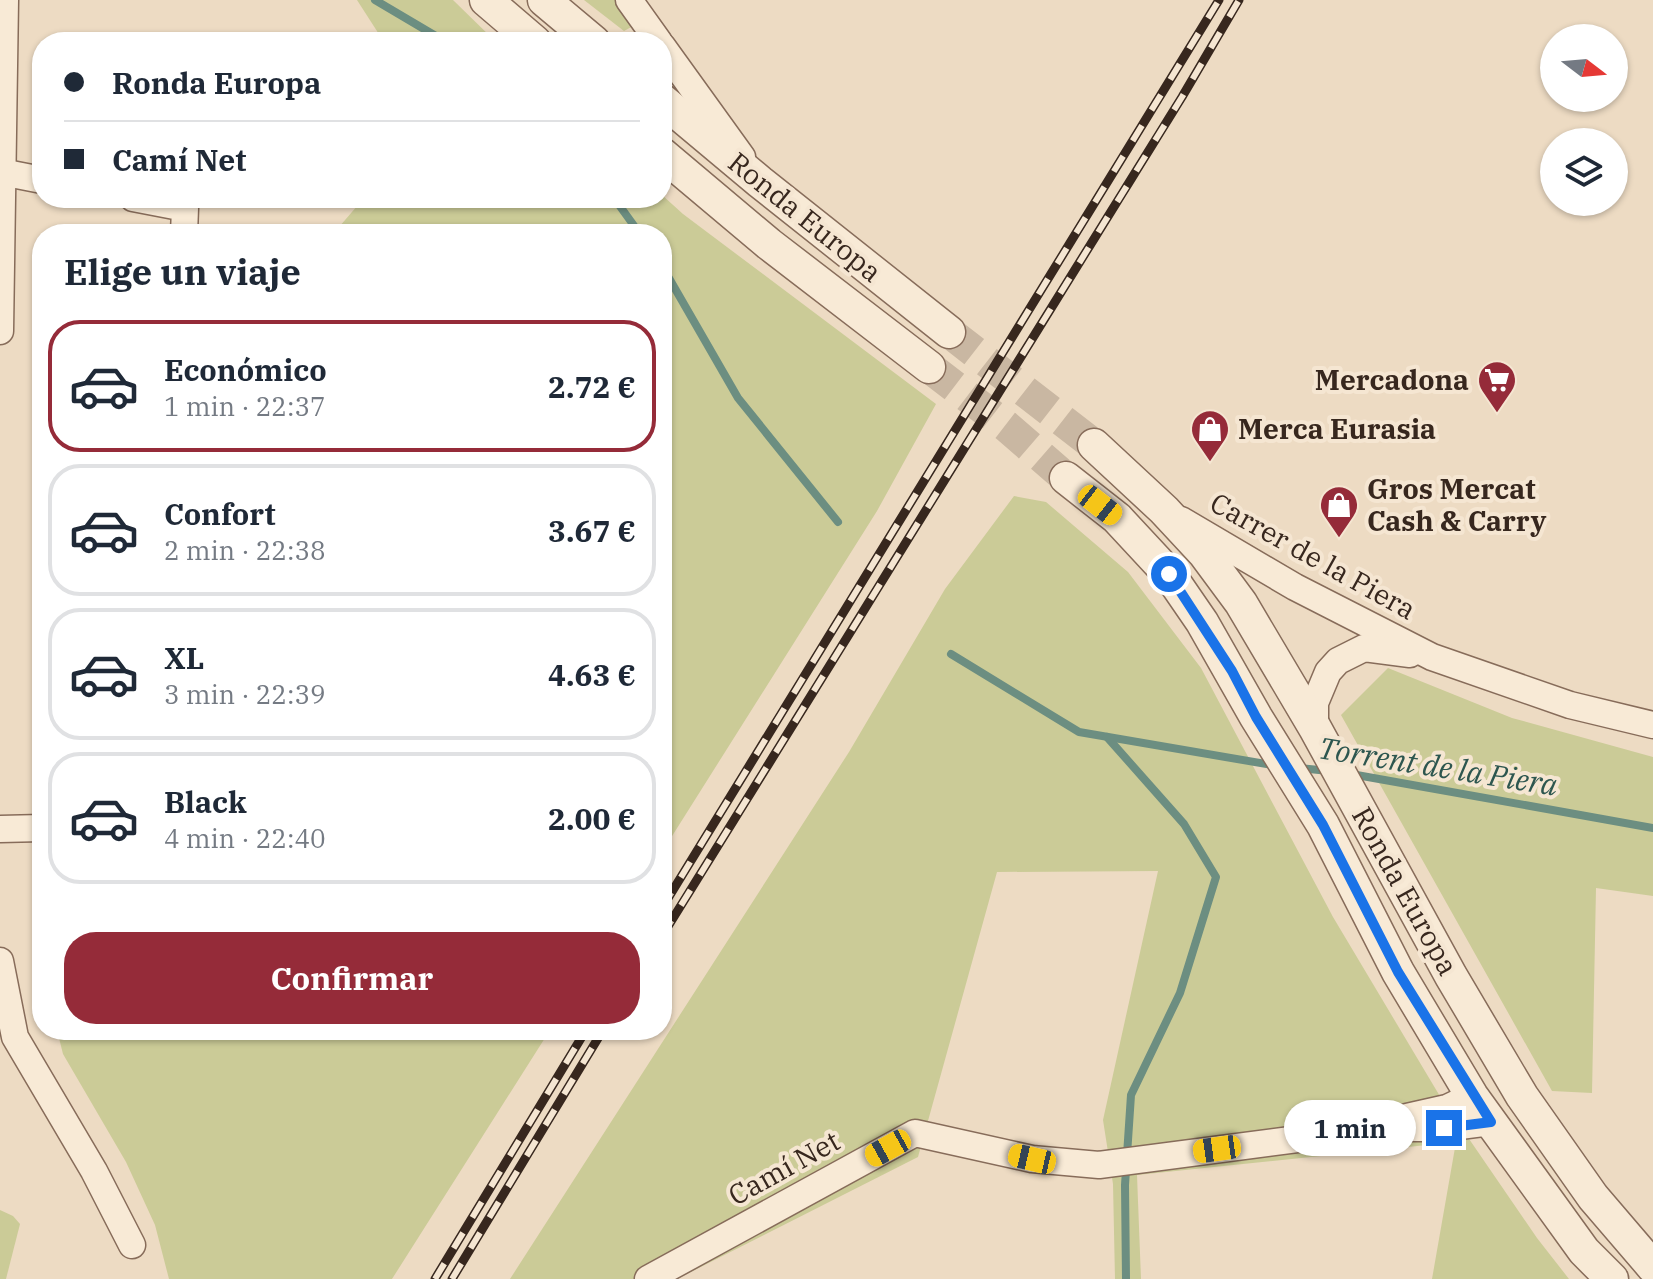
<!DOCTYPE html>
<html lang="es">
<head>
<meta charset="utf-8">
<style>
  body { margin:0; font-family:"IBM Plex Serif",serif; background:#f6f6f7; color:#1f2937; height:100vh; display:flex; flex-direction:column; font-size:30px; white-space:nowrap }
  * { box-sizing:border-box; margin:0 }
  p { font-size:26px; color:#747a83 }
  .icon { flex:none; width:44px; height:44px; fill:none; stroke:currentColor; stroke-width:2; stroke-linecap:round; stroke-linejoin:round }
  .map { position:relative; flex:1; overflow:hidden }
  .sheet { position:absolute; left:32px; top:224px; width:640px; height:816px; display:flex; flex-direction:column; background:#fff; border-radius:32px; box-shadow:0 2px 6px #0004 }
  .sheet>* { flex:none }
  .banner { position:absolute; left:32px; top:32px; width:640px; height:176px; border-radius:32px; box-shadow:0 2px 6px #0004; display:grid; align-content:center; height:176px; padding:0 32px; background:#fff }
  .needle { width:52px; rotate:106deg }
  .fabs { position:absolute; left:1540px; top:24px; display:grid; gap:16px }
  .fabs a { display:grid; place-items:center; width:88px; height:88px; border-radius:50%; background:#fff; box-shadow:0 2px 6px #0004; font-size:40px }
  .end { position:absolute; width:36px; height:36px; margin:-18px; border:10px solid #1a73e8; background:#fff; box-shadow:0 0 0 4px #fff }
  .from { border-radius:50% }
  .bubble { position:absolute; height:56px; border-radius:28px; background:#fff; box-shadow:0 2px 6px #0004; font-size:26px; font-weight:700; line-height:56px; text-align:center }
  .car { position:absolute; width:24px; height:48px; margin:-24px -12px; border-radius:10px; box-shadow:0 0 6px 2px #0007; background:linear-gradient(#f5c518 24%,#345 0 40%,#f5c518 0 76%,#345 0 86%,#f5c518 0) }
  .banner b { display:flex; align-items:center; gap:28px; height:76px; font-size:30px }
  .banner b+b { border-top:2px solid #e0e1e3 }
  .banner i { width:20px; height:20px; background:#1f2937 }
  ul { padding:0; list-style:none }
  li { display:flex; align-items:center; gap:24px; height:132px; margin:0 16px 12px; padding:0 16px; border:4px solid #e0e1e3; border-radius:32px }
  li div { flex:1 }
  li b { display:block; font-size:30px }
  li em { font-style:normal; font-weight:700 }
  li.on { border-color:#952b39 }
  li>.icon { width:72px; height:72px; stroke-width:1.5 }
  h2 { padding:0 32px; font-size:36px; line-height:96px }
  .button { display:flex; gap:16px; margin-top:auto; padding:16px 32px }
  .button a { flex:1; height:92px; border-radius:32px; background:#952b39; color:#fff; font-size:32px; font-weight:700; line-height:92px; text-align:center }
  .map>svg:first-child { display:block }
</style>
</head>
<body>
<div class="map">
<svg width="1653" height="1279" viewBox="0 0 1653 1279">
  <rect width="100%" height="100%" fill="#eddbc3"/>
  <g fill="#cbcb97">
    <polygon points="357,0 453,0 496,42 384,42"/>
    <polygon points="584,0 617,0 635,25 624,31"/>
    <polygon points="662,195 683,214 936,404 877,511 662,852 662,234 333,234 364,198 662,198"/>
    <polygon points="1014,496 1046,502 1128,572 1201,668 1333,917 1441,1098 1537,1238 1569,1279 1432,1279 1456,1142 1137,1175 1141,1279 1115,1279 1113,1184 1103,1120 1158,871 997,872 918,1157 677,1279 510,1279 849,752 945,589"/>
    <polygon points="1388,668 1512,718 1653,757 1653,896 1596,888 1592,1093 1552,1091 1341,715"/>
    <polygon points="57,1030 550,1030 392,1279 169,1279 155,1225 126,1162 63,1054"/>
    <polygon points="0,1210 13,1216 20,1224 6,1279 0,1279"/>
  </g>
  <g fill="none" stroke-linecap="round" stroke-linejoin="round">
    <g stroke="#6c8e81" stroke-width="8">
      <polyline points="375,0 446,42"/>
      <polyline points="614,198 640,234"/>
      <polyline points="662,266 738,398 838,522"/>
      <polyline points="951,654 1079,732 1278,766"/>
      <polyline points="1107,737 1184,824 1216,877 1180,993 1131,1095 1125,1185 1126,1279"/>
      <polyline points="1299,768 1329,771"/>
      <polyline points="1351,774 1653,828"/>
    </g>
    <g stroke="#c9b7a2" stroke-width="32" stroke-dasharray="32 16" stroke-linecap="butt">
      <polyline points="949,332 1094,445"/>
      <polyline points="929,367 1006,426 1066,478"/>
    </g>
    <defs>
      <g id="minor">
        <polyline points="629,0 659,42"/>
        <polyline points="662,46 742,157"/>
        <polyline points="1,172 42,180"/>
        <polyline points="133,198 185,208 184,234"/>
        <polyline points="0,331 5,0"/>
        <polyline points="1181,520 1295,587 1432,657 1570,705 1653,725"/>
        <polyline points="1315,728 1315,703 1328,672 1338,661 1364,648 1410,654"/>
        <polyline points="0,829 42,828"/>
        <polyline points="0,961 15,1037 94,1171 132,1245"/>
        <polyline points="1407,1117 1447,1108 1472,1096"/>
        <polyline points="648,1279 915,1133 1032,1159 1099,1165 1382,1128 1444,1128 1491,1122"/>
      </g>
      <g id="tertiary">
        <polyline points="486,0 535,42"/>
        <polyline points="544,0 594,42"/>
        <polyline points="662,100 760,182 949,332"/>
        <polyline points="662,154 769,244 929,367"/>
        <polyline points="1094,445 1164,510 1204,553 1241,603 1315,728 1451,976 1522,1096 1593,1197 1653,1267"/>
        <polyline points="1066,478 1117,518 1169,574 1202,622 1256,717 1323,825 1398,972 1472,1096 1584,1251 1612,1279"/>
      </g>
    </defs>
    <use href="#minor" stroke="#876c5a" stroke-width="29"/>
    <use href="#tertiary" stroke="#876c5a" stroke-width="35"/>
    <use href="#minor" stroke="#f8ead6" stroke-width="26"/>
    <use href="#tertiary" stroke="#f8ead6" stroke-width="32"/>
    <defs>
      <g id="rail">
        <polyline points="662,908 1219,0"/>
        <polyline points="662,936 1182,97 1239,0"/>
        <polyline points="435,1279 586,1030"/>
        <polyline points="452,1279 603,1030"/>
      </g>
    </defs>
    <use href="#rail" stroke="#37271e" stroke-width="9"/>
    <use href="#rail" stroke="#f5e6d2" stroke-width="6" stroke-dasharray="18" stroke-linecap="butt"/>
  </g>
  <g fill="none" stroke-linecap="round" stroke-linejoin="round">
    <polyline stroke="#1a73e8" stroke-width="10" points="1169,574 1232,671 1256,717 1323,825 1398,972 1491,1122 1444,1128"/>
  </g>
  <defs>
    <symbol id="supermarket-pin" viewBox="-11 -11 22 30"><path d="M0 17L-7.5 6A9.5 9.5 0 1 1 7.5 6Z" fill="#952b39" stroke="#f5e6d2"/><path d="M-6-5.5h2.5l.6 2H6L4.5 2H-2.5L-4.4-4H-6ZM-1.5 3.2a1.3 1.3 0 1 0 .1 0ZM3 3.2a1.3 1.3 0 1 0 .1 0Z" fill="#fff"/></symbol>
    <symbol id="shop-pin" viewBox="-11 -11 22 30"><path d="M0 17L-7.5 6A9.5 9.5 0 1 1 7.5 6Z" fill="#952b39" stroke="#f5e6d2"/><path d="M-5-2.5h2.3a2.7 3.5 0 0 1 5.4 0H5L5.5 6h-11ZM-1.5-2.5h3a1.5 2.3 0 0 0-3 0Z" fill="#fff"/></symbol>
  </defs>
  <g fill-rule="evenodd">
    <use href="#supermarket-pin" x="1475" y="358" width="44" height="60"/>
    <use href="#shop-pin" x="1188" y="407" width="44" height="60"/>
    <use href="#shop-pin" x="1317" y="483" width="44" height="60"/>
  </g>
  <g text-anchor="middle" stroke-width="8" stroke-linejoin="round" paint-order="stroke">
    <g font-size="28" fill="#37271e" stroke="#f5e6d2">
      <text transform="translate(805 217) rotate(39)" y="10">Ronda Europa</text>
      <text transform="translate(1313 556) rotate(29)" y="10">Carrer de la Piera</text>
      <text transform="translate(1405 891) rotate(61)" y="10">Ronda Europa</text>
      <text transform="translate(784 1168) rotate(-29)" y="10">Camí Net</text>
    </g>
    <g font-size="28" font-weight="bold" fill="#37271e" stroke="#f5e6d2" text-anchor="start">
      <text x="1469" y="390" text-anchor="end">Mercadona</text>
      <text x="1238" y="439">Merca Eurasia</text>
      <text x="1367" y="499">Gros Mercat<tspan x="1367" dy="32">Cash &amp; Carry</tspan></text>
    </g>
    <g font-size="30" font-style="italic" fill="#2d564f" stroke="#f5e6d2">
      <text transform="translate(1438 767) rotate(9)" y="10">Torrent de la Piera</text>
    </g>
  </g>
</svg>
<div class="fabs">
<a><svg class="needle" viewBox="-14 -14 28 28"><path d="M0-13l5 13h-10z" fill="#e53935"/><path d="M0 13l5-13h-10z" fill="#747a83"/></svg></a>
<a><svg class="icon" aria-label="layers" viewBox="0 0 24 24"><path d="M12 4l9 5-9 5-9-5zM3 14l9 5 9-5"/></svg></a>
</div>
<i class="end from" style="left:1169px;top:574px"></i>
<i class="end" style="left:1444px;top:1128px"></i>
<div class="bubble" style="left:1284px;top:1100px;width:132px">1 min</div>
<i class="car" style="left:1100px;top:505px;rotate:128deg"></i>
<i class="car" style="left:888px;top:1148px;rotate:241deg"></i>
<i class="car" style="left:1217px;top:1149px;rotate:262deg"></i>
<i class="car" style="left:1032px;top:1159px;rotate:283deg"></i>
<div class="banner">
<b><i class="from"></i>Ronda Europa</b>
<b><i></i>Camí Net</b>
</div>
<section class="sheet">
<h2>Elige un viaje</h2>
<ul>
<li class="on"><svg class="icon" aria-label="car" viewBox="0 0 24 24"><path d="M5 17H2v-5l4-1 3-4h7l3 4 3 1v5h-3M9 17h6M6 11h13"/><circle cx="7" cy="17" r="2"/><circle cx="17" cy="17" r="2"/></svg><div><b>Económico</b><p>1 min · 22:37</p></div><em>2.72 €</em></li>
<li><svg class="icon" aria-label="car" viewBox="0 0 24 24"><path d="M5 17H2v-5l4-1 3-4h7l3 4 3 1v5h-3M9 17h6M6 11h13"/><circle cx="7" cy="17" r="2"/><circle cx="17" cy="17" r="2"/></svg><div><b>Confort</b><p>2 min · 22:38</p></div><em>3.67 €</em></li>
<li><svg class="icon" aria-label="car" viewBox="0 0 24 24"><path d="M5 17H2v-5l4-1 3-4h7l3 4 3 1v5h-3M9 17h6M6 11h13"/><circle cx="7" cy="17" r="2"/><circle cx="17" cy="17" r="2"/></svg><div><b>XL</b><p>3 min · 22:39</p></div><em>4.63 €</em></li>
<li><svg class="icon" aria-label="car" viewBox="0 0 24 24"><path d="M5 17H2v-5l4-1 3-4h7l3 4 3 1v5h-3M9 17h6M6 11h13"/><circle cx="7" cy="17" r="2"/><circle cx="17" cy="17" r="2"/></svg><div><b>Black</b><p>4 min · 22:40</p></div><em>2.00 €</em></li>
</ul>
<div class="button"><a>Confirmar</a></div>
</section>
</div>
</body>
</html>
